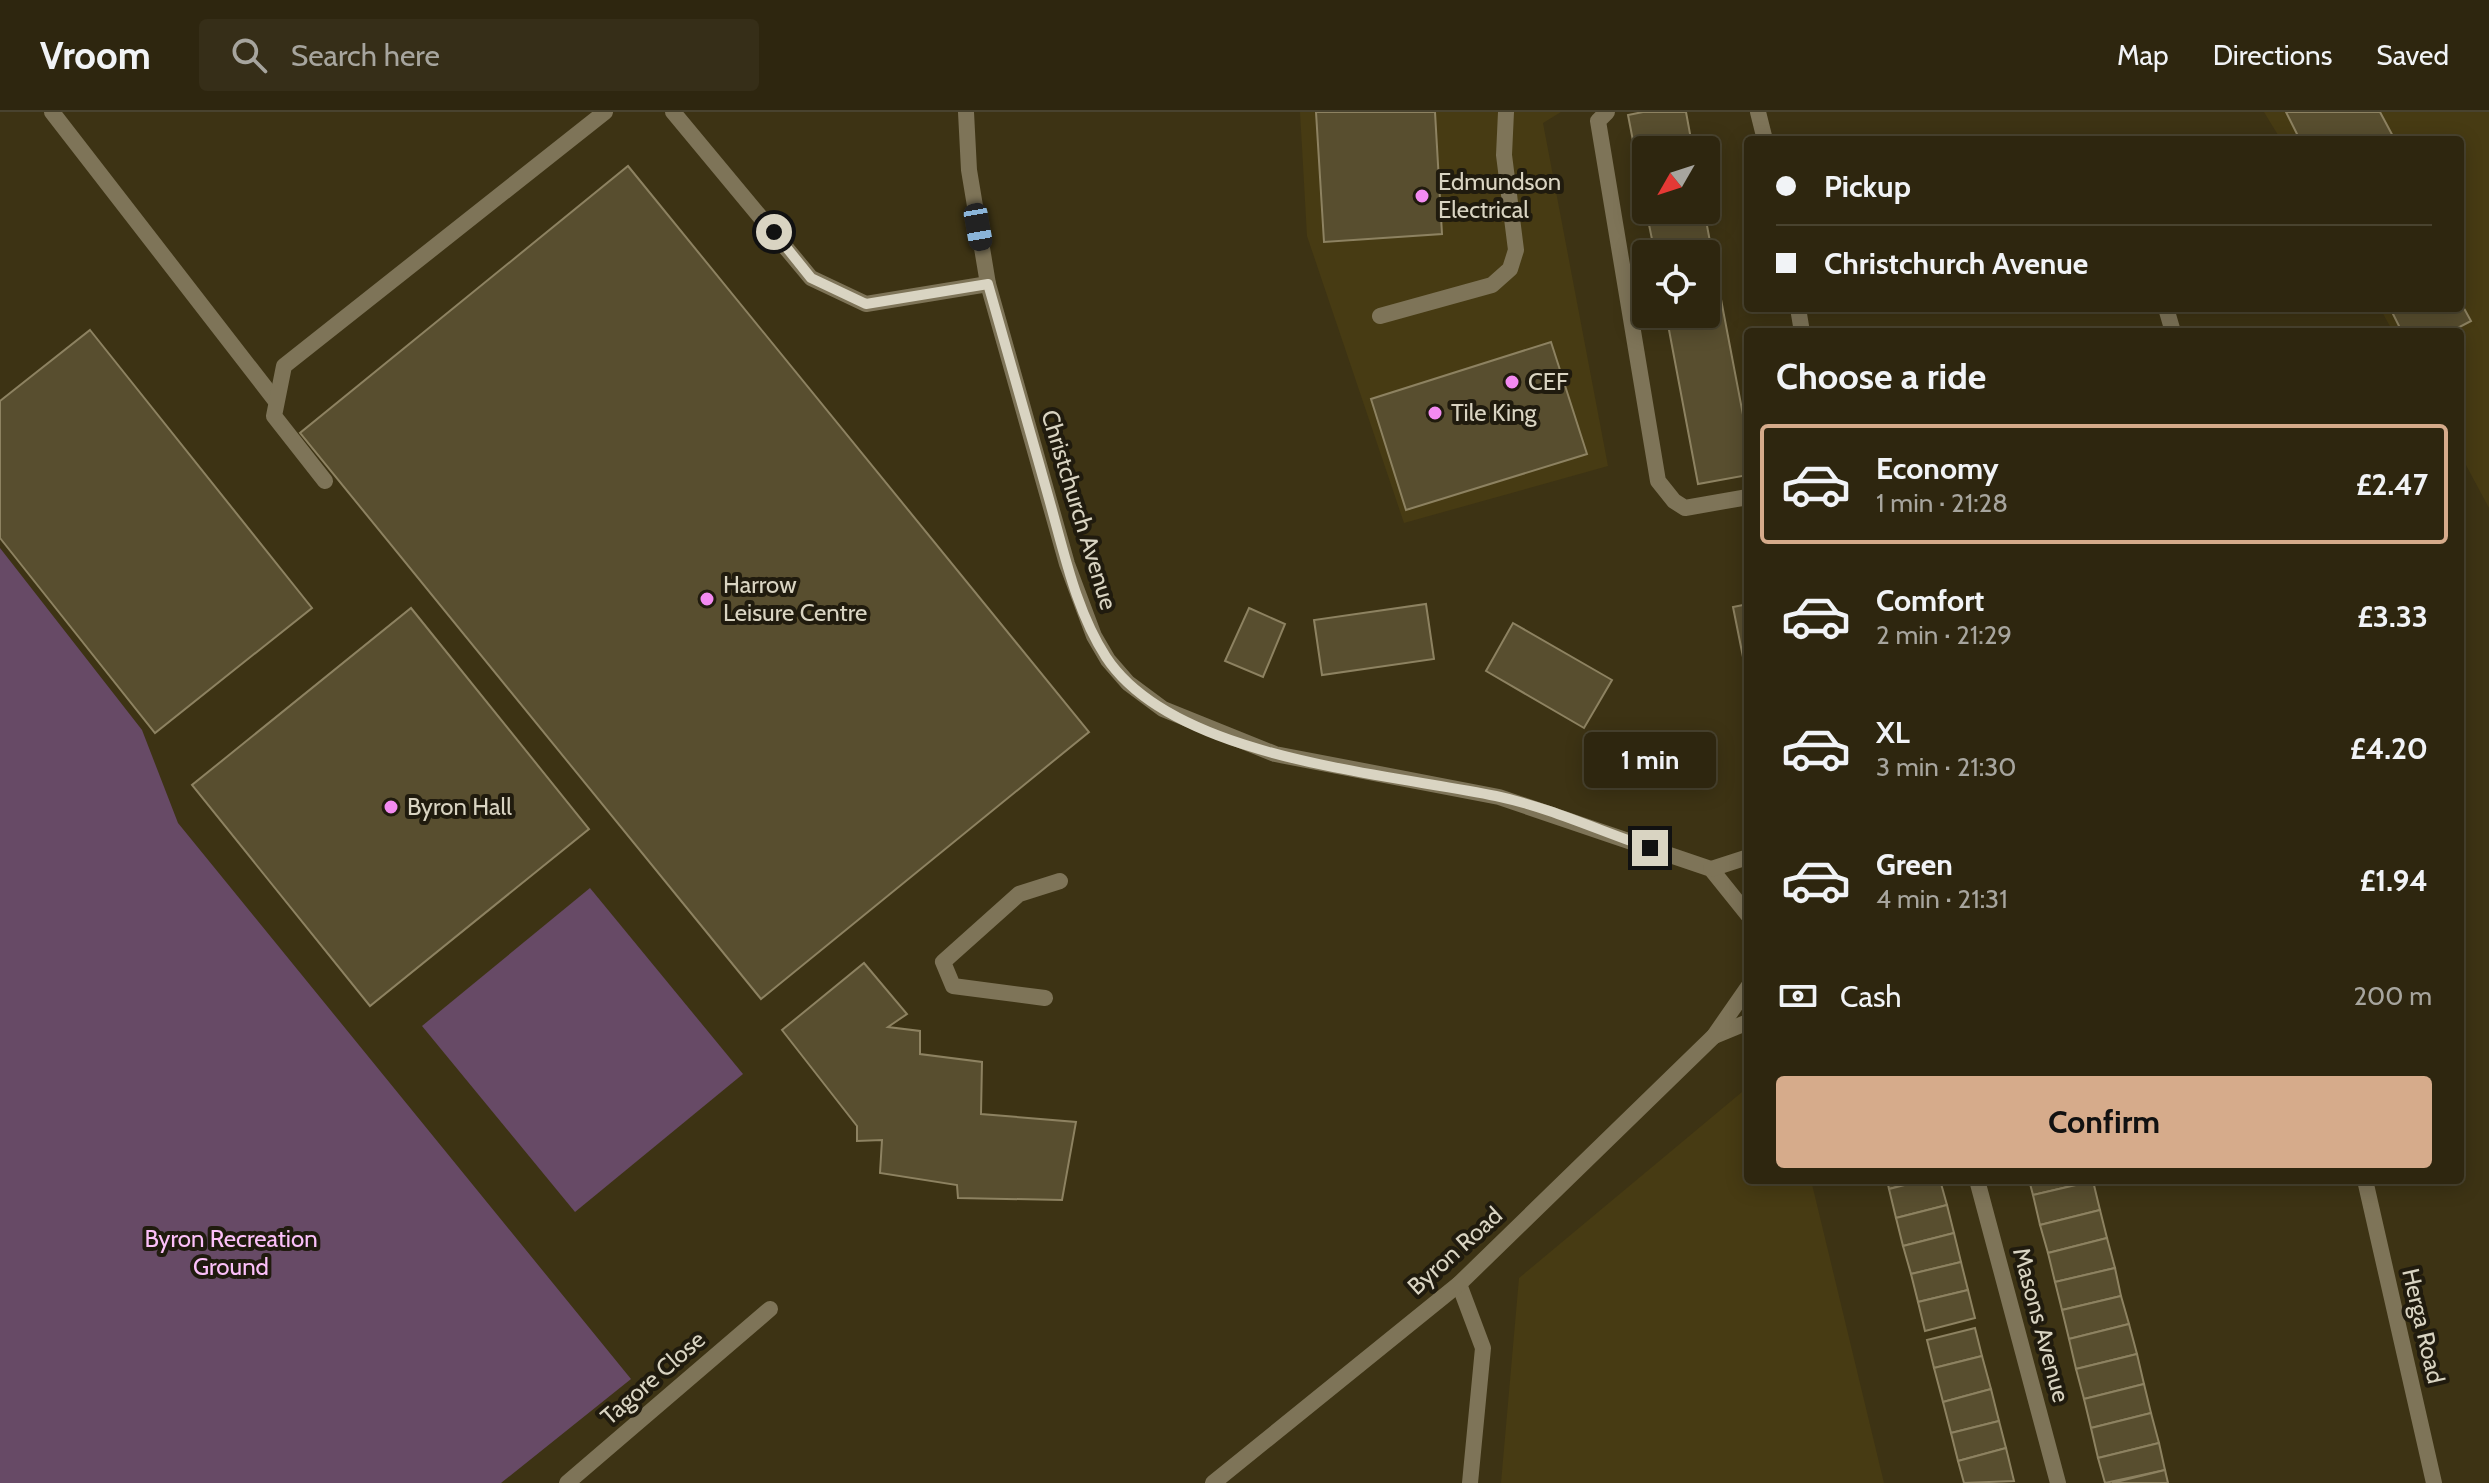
<!DOCTYPE html>
<html lang="en">
<head>
<meta charset="utf-8">
<style>
  body { margin:0; font-family:Cabin,sans-serif; background:#362e18; color:#f1f3f6; height:100vh; display:flex; flex-direction:column; font-size:30px; white-space:nowrap }
  * { box-sizing:border-box; margin:0 }
  p { font-size:26px; color:#a7a59e }
  .icon { flex:none; width:44px; height:44px; fill:none; stroke:currentColor; stroke-width:2; stroke-linecap:round; stroke-linejoin:round }
  .map { position:relative; flex:1; overflow:hidden }
  .panel { position:absolute; left:1744px; top:216px; width:720px; height:856px; display:flex; flex-direction:column; background:#2e260f; border-radius:8px; box-shadow:0 4px 20px #0003,0 0 0 2px #49432f }
  .panel>* { flex:none }
  .top-card { position:absolute; left:1744px; top:24px; width:720px; height:176px; border-radius:8px; box-shadow:0 4px 20px #0003,0 0 0 2px #49432f; display:grid; align-content:center; height:176px; padding:0 32px; background:#2e260f }
  .needle { width:52px; rotate:231deg }
  .fabs { position:absolute; left:1632px; top:24px; display:grid; gap:16px }
  .fabs a { display:grid; place-items:center; width:88px; height:88px; border-radius:8px; background:#2e260f; box-shadow:0 4px 20px #0003,0 0 0 2px #49432f; font-size:40px }
  .end { position:absolute; width:36px; height:36px; margin:-18px; border:10px solid #d9d4c2; background:#111; box-shadow:0 0 0 4px #111 }
  .from { border-radius:50% }
  .bubble { position:absolute; height:56px; border-radius:8px; background:#2e260f; box-shadow:0 4px 20px #0003,0 0 0 2px #49432f; font-size:26px; font-weight:800; line-height:56px; text-align:center }
  .car { position:absolute; width:24px; height:48px; margin:-24px -12px; border-radius:10px; box-shadow:0 0 6px 2px #0007; background:linear-gradient(#222 24%,#8ab4d8 0 40%,#222 0 76%,#8ab4d8 0 86%,#222 0) }
  .top-card b { display:flex; align-items:center; gap:28px; height:76px; font-size:30px }
  .top-card b+b { border-top:2px solid #49432f }
  .top-card i { width:20px; height:20px; background:#f1f3f6 }
  ul { padding:0; list-style:none }
  li { display:flex; align-items:center; gap:24px; height:120px; margin:0 16px 12px; padding:0 16px; border:4px solid transparent; border-radius:8px }
  li div { flex:1 }
  li b { display:block; font-size:30px }
  li em { font-style:normal; font-weight:800 }
  li.active { border-color:#d6ab8b }
  li>.icon { width:72px; height:72px; stroke-width:1.5 }
  h2 { padding:0 32px; font-size:36px; line-height:96px }
  .pay { display:flex; align-items:center; gap:20px; height:88px; padding:0 32px; font-size:30px }
  .pay p { margin-inline-start:auto }
  .action { display:flex; gap:16px; margin-top:auto; padding:16px 32px }
  .action a { flex:1; height:92px; border-radius:8px; background:#d6ab8b; color:#111; font-size:32px; font-weight:800; line-height:92px; text-align:center }
  header { display:flex; align-items:center; gap:48px; box-sizing:border-box; height:112px; padding:0 40px; background:#2e260f; border-bottom:2px solid #49432f }
  header strong { font-size:38px }
  nav { display:flex; gap:44px; margin-inline-start:auto; font-size:28px }
  .search { width:560px; height:72px; background:#362e18; display:flex; align-items:center; gap:20px; box-sizing:border-box; padding:0 28px; border-radius:8px; color:#a7a59e; font-size:30px }
  .map>svg:first-child { display:block }
</style>
</head>
<body>
<header>
<strong>Vroom</strong>
<div class="search"><svg class="icon" aria-label="search" viewBox="0 0 24 24"><circle cx="10" cy="10" r="6"/><path d="M15 15l6 6"/></svg>Search here</div>
<nav><a>Map</a><a>Directions</a><a>Saved</a></nav>
</header>
<div class="map">
<svg width="2489" height="1371" viewBox="0 0 2489 1371">
  <rect width="100%" height="100%" fill="#3d3314"/>
  <g fill="#473b13">
    <polygon points="1300,0 1561,0 1543,11 1608,354 1404,411 1307,124"/>
    <polygon points="2264,0 2489,0 2489,396 2460,342 2460,220 2393,220 2380,196 2460,196 2460,28 2281,28"/>
    <polygon points="1748,975 1748,1068 1811,1068 1884,1371 1501,1371 1519,1166"/>
  </g>
  <g fill="#674a66">
    <polygon points="0,436 142,618 178,711 631,1267 501,1371 0,1371"/>
    <polygon points="590,776 743,962 575,1100 422,914"/>
  </g>
  <g fill="#584e2f" stroke="#8d8261" stroke-width="2">
    <polygon points="1316,0 1435,0 1442,122 1324,130"/>
    <polygon points="1643,0 1686,0 1693,38 1646,38 1646,96 1628,3"/>
    <polygon points="2286,0 2380,0 2395,28 2300,28"/>
    <polygon points="628,54 1089,620 761,887 300,321"/>
    <polygon points="1646,98 1704,98 1748,329 1748,363 1698,372 1666,202 1706,202 1706,142 1655,142"/>
    <polygon points="2460,189 2471,209 2450,220 2402,220 2390,196 2460,196"/>
    <polygon points="90,218 312,496 155,621 0,426 0,289"/>
    <polygon points="1551,230 1587,342 1406,398 1371,287"/>
    <polygon points="1426,492 1434,547 1322,563 1314,508"/>
    <polygon points="1748,492 1748,570 1733,495"/>
    <polygon points="411,496 589,717 370,894 192,673"/>
    <polygon points="1249,496 1285,512 1263,565 1225,549"/>
    <polygon points="1513,511 1612,568 1584,616 1486,559"/>
    <polygon points="864,851 907,902 888,915 920,919 920,942 982,950 981,1002 1076,1010 1062,1088 958,1086 957,1073 880,1061 882,1028 857,1029 857,1014 782,918"/>
    <polygon points="1887,1068 1924,1068 1889,1077"/>
    <polygon points="1924,1068 1940,1068 1947,1093 1896,1106 1889,1077"/>
    <polygon points="2029,1068 2093,1068 2093,1069 2033,1083"/>
    <polygon points="2093,1069 2100,1098 2040,1113 2033,1083"/>
    <polygon points="1947,1093 1954,1121 1903,1134 1896,1106"/>
    <polygon points="2100,1098 2107,1126 2048,1141 2040,1113"/>
    <polygon points="1954,1121 1961,1150 1911,1162 1903,1134"/>
    <polygon points="2107,1126 2115,1156 2055,1170 2048,1141"/>
    <polygon points="1961,1150 1968,1178 1918,1190 1911,1162"/>
    <polygon points="2115,1156 2121,1184 2062,1198 2055,1170"/>
    <polygon points="1968,1178 1975,1206 1925,1219 1918,1190"/>
    <polygon points="2121,1184 2129,1212 2069,1227 2062,1198"/>
    <polygon points="2129,1212 2137,1242 2076,1257 2069,1227"/>
    <polygon points="1975,1216 1982,1244 1934,1256 1927,1228"/>
    <polygon points="2137,1242 2144,1272 2084,1287 2076,1257"/>
    <polygon points="1982,1244 1991,1277 1943,1290 1934,1256"/>
    <polygon points="2144,1272 2151,1301 2091,1316 2084,1287"/>
    <polygon points="1991,1277 1999,1309 1951,1321 1943,1290"/>
    <polygon points="2151,1301 2159,1331 2098,1346 2091,1316"/>
    <polygon points="1999,1309 2006,1336 1958,1349 1951,1321"/>
    <polygon points="2159,1331 2165,1358 2105,1371 2098,1346"/>
    <polygon points="2006,1336 2014,1369 1964,1371 1958,1349"/>
    <polygon points="2165,1358 2168,1371 2112,1371"/>
  </g>
  <g fill="none" stroke-linecap="round" stroke-linejoin="round">
    <g stroke="#7e7458" stroke-width="16">
      <polyline points="52,0 275,288"/>
      <polyline points="673,0 811,166 866,192 988,172"/>
      <polyline points="1607,0 1598,9 1658,369 1674,389 1685,396 1748,385"/>
      <polyline points="1380,204 1492,173 1510,157 1516,138 1504,43 1506,0"/>
      <polyline points="325,369 274,304 284,254 605,0"/>
      <polyline points="1045,886 953,874 943,850 1019,782 1060,769"/>
    </g>
    <g stroke="#7e7458" stroke-width="16">
      <polyline points="966,0 969,58 988,172 1067,452 1094,524 1108,548 1128,571 1163,597 1275,642 1499,685 1711,757 1748,803"/>
      <polyline points="2166,196 2173,220"/>
      <polyline points="1711,757 1748,745"/>
      <polyline points="1714,924 1748,910"/>
      <polyline points="2365,1068 2434,1371"/>
      <polyline points="1459,1172 1483,1236 1470,1371"/>
      <polyline points="567,1371 770,1197"/>
      <polyline points="1213,1371 1459,1172 1714,924 1748,875"/>
    </g>
    <g stroke="#7e7458" stroke-width="16">
      <polyline points="1758,0 1765,28"/>
      <polyline points="1798,196 1802,220"/>
      <polyline points="1977,1068 2058,1371"/>
    </g>
  </g>
  <g fill="none" stroke-linecap="round" stroke-linejoin="round">
    <path stroke="#d9d4c2" stroke-width="10" d="M774,120L811,166L866,192L988,172C1008,243 1029,315 1049,387C1064,440 1076,499 1106,545C1173,647 1385,661 1496,684C1548,695 1600,719 1650,736"/>
  </g>
  <g fill="#f38af1" stroke="#201b0e" stroke-width="3">
    <circle cx="1422" cy="84" r="8"/>
    <circle cx="1512" cy="270" r="8"/>
    <circle cx="1435" cy="301" r="8"/>
    <circle cx="707" cy="487" r="8"/>
    <circle cx="391" cy="695" r="8"/>
  </g>
  <g text-anchor="middle" stroke-width="8" stroke-linejoin="round" paint-order="stroke">
    <g font-size="24" fill="#d9d4c2" stroke="#201b0e" text-anchor="start">
      <text x="1438" y="78">Edmundson<tspan x="1438" dy="28">Electrical</tspan></text>
      <text x="1528" y="278">CEF</text>
      <text x="1451" y="309">Tile King</text>
      <text x="723" y="481">Harrow<tspan x="723" dy="28">Leisure Centre</tspan></text>
      <text x="407" y="703">Byron Hall</text>
    </g>
    <g font-size="24" fill="#d9d4c2" stroke="#201b0e">
      <text transform="translate(1079 398) rotate(73)" y="8">Christchurch Avenue</text>
      <text transform="translate(1455 1139) rotate(-42)" y="8">Byron Road</text>
      <text transform="translate(2041 1213) rotate(75)" y="8">Masons Avenue</text>
      <text transform="translate(2423 1214) rotate(77)" y="8">Herga Road</text>
      <text transform="translate(653 1266) rotate(-41)" y="8">Tagore Close</text>
    </g>
    <g font-size="24" fill="#fcc0f9" stroke="#201b0e">
      <text x="231" y="1135">Byron Recreation<tspan x="231" dy="28">Ground</tspan></text>
    </g>
  </g>
</svg>
<div class="fabs">
<a><svg class="needle" viewBox="-14 -14 28 28"><path d="M0-13l5 13h-10z" fill="#e53935"/><path d="M0 13l5-13h-10z" fill="#a7a59e"/></svg></a>
<a><svg class="icon" aria-label="locate" viewBox="0 0 24 24"><circle cx="12" cy="12" r="6"/><path d="M12 2v4M12 18v4M2 12h4M18 12h4"/></svg></a>
</div>
<i class="end from" style="left:774px;top:120px"></i>
<i class="end" style="left:1650px;top:736px"></i>
<div class="bubble" style="left:1584px;top:620px;width:132px">1 min</div>
<i class="car" style="left:978px;top:115px;rotate:170deg"></i>
<div class="top-card">
<b><i class="from"></i>Pickup</b>
<b><i></i>Christchurch Avenue</b>
</div>
<section class="panel">
<h2>Choose a ride</h2>
<ul>
<li class="active"><svg class="icon" aria-label="car" viewBox="0 0 24 24"><path d="M5 17H2v-5l4-1 3-4h7l3 4 3 1v5h-3M9 17h6M6 11h13"/><circle cx="7" cy="17" r="2"/><circle cx="17" cy="17" r="2"/></svg><div><b>Economy</b><p>1 min · 21:28</p></div><em>£2.47</em></li>
<li><svg class="icon" aria-label="car" viewBox="0 0 24 24"><path d="M5 17H2v-5l4-1 3-4h7l3 4 3 1v5h-3M9 17h6M6 11h13"/><circle cx="7" cy="17" r="2"/><circle cx="17" cy="17" r="2"/></svg><div><b>Comfort</b><p>2 min · 21:29</p></div><em>£3.33</em></li>
<li><svg class="icon" aria-label="car" viewBox="0 0 24 24"><path d="M5 17H2v-5l4-1 3-4h7l3 4 3 1v5h-3M9 17h6M6 11h13"/><circle cx="7" cy="17" r="2"/><circle cx="17" cy="17" r="2"/></svg><div><b>XL</b><p>3 min · 21:30</p></div><em>£4.20</em></li>
<li><svg class="icon" aria-label="car" viewBox="0 0 24 24"><path d="M5 17H2v-5l4-1 3-4h7l3 4 3 1v5h-3M9 17h6M6 11h13"/><circle cx="7" cy="17" r="2"/><circle cx="17" cy="17" r="2"/></svg><div><b>Green</b><p>4 min · 21:31</p></div><em>£1.94</em></li>
</ul>
<div class="pay"><svg class="icon" aria-label="cash" viewBox="0 0 24 24"><path d="M3 7h18v10H3z"/><circle cx="12" cy="12" r="2"/></svg>Cash<p>200 m</p></div>
<div class="action"><a>Confirm</a></div>
</section>
</div>
</body>
</html>
